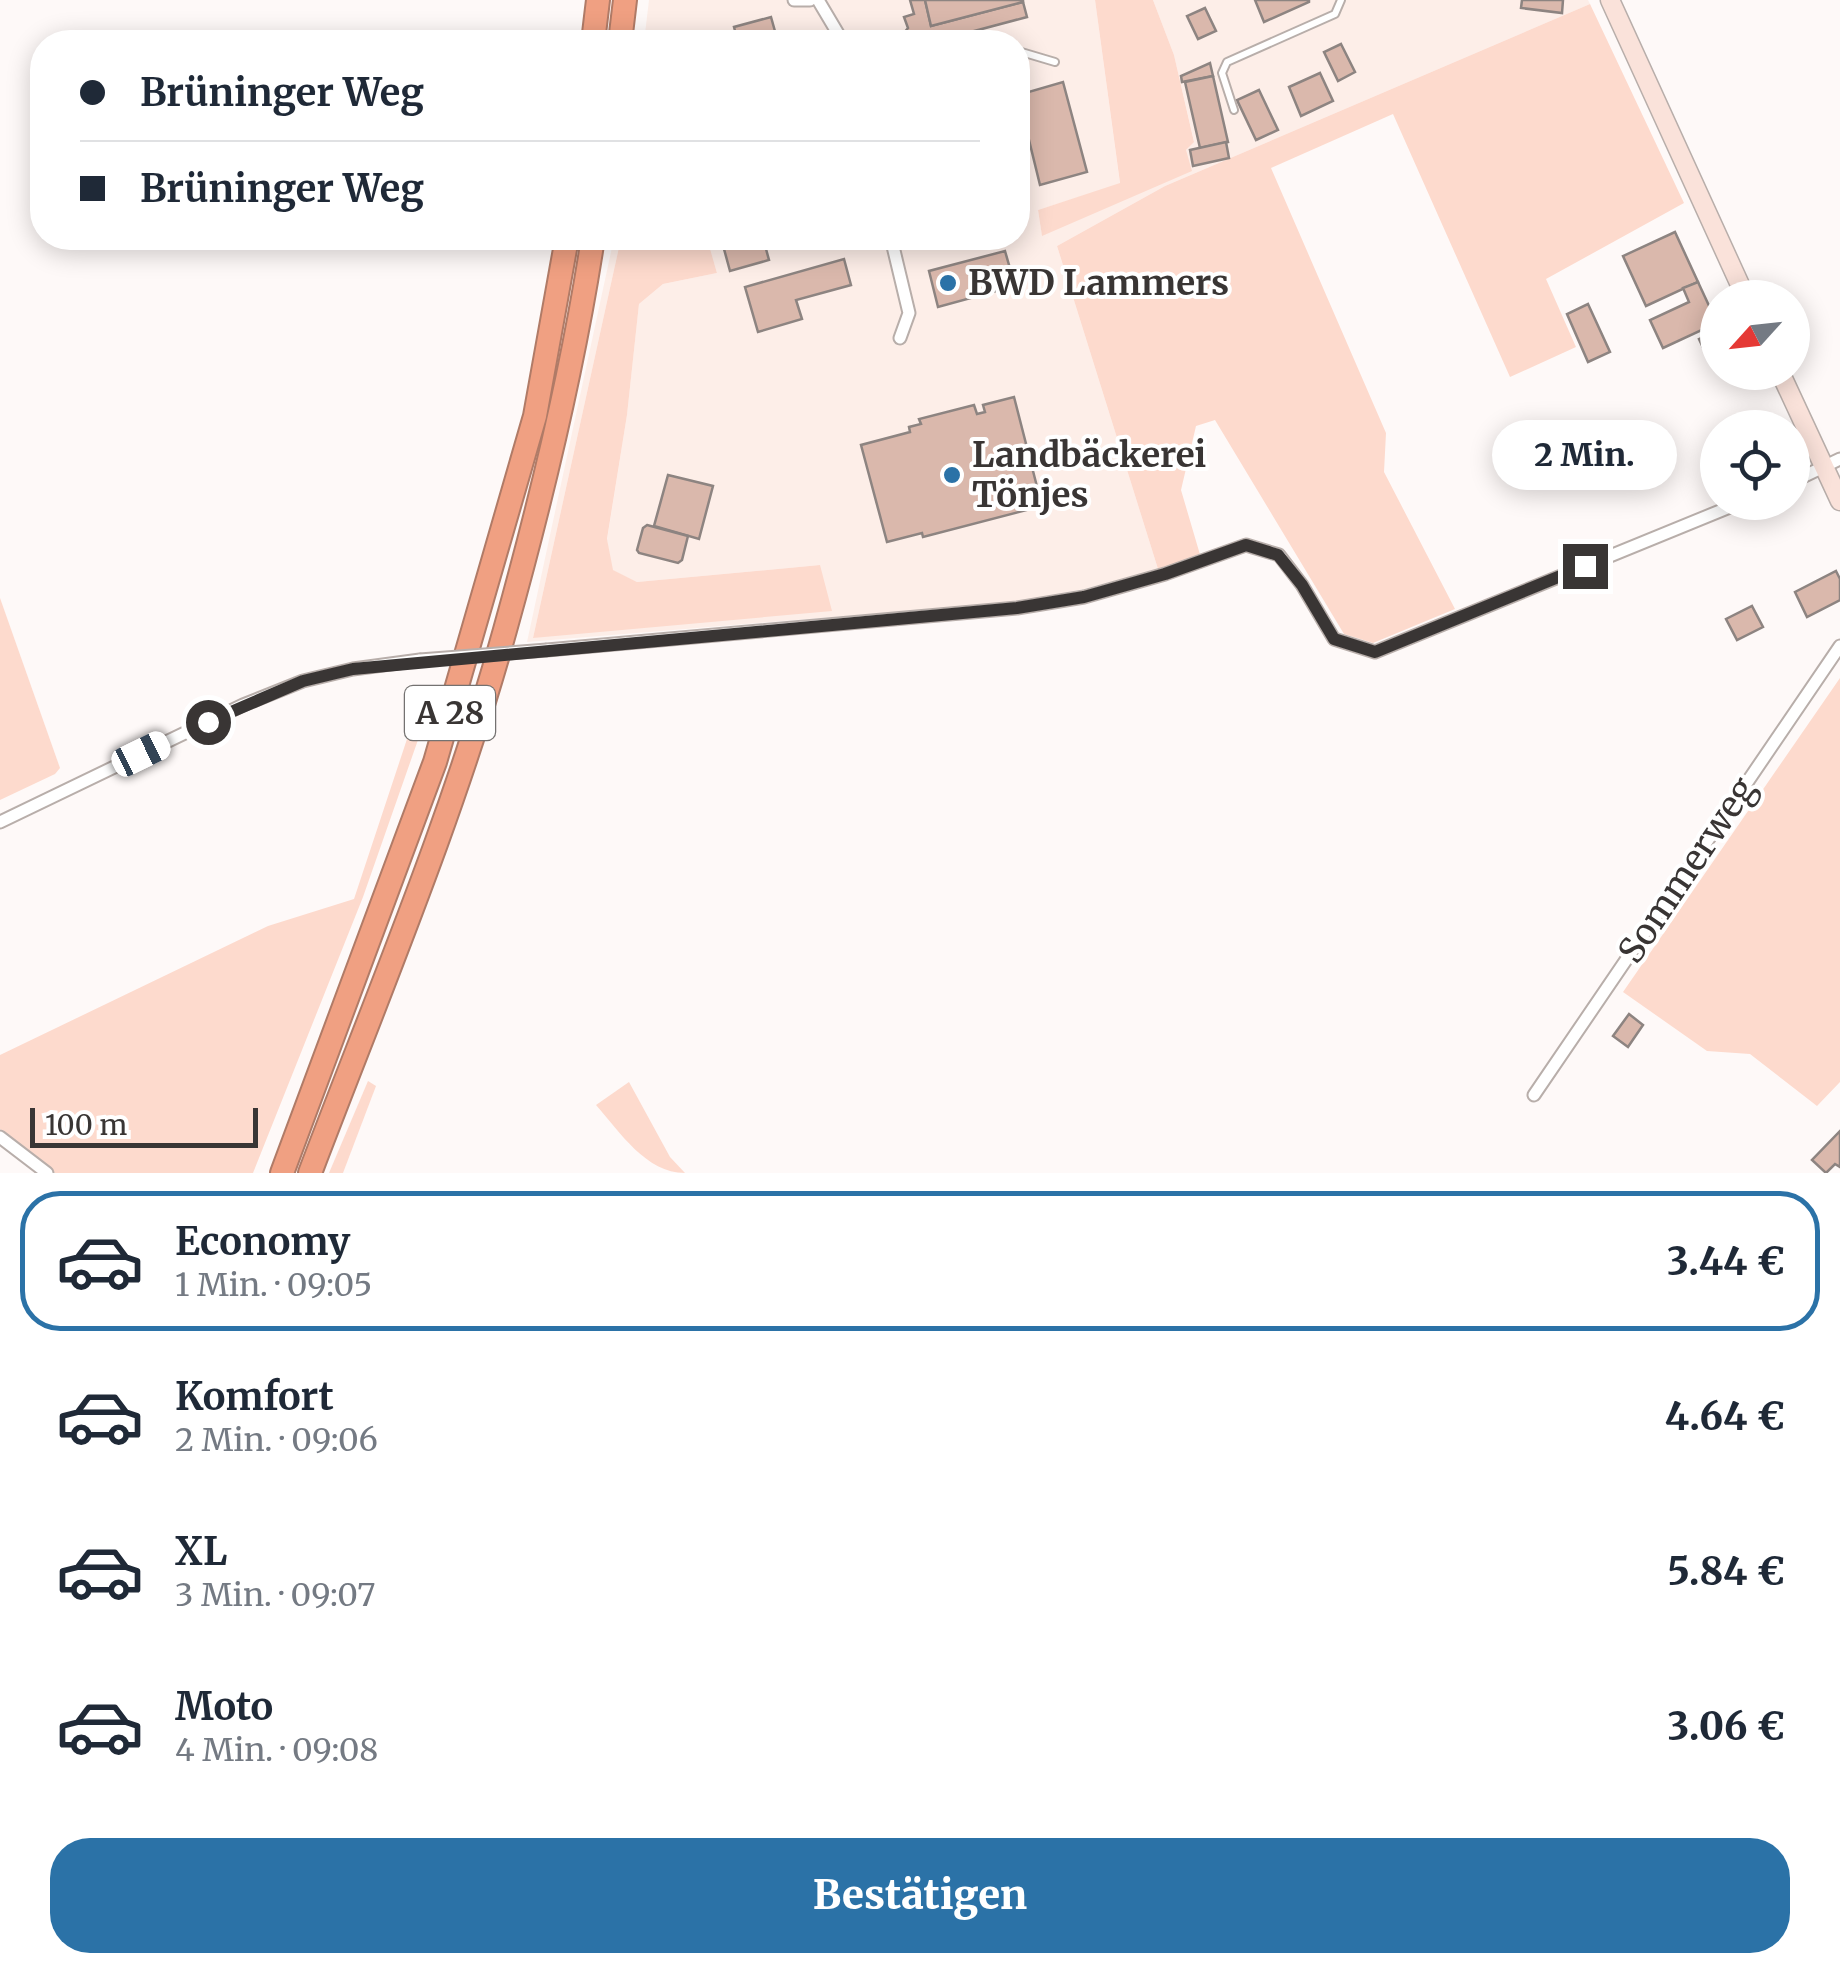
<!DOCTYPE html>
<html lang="de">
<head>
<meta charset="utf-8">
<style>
  body { margin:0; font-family:Merriweather,serif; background:#f2f2f3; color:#1f2937; height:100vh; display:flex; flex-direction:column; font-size:38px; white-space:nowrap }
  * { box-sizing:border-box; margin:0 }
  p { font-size:32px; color:#747a83 }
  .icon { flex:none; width:55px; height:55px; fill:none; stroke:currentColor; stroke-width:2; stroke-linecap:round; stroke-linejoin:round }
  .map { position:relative; height:1173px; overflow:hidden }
  .drawer { display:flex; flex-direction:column; background:#fff; flex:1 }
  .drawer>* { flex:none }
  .guide { position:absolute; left:30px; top:30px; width:1000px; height:220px; border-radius:40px; box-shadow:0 5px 25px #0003; display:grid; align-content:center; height:220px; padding:0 50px; background:#fff }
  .needle { width:65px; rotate:243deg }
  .buttons { position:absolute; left:1700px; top:280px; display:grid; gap:20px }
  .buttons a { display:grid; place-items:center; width:110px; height:110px; border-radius:50%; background:#fff; box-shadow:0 5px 25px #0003; font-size:50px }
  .scale { position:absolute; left:30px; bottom:25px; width:228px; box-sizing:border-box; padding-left:10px; border:5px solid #393534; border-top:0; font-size:28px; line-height:35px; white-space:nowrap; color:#393534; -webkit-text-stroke:8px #fff; paint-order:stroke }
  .end { position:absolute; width:45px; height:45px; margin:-22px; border:12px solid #393534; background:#fff; box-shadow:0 0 0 5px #fff }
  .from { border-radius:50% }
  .bubble { position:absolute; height:70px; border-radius:35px; background:#fff; box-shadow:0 5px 25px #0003; font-size:32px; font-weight:800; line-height:70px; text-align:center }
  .car { position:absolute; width:30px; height:60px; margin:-30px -15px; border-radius:12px; box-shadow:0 0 8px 2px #0007; background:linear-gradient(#fff 24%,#345 0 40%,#fff 0 76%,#345 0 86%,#fff 0) }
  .guide b { display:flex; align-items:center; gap:35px; height:95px; font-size:38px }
  .guide b+b { border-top:2px solid #e0e1e3 }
  .guide i { width:25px; height:25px; background:#1f2937 }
  ul { padding:18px 0 0; list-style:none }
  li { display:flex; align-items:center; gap:30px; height:140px; margin:0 20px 15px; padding:0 30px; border:5px solid transparent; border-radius:40px }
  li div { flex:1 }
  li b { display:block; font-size:38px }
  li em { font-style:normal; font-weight:800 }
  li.selected { border-color:#2b72a7 }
  li>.icon { width:90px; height:90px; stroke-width:1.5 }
  .action { display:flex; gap:20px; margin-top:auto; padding:20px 50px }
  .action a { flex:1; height:115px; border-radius:40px; background:#2b72a7; color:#fff; font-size:40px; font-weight:800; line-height:115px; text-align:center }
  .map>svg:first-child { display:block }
</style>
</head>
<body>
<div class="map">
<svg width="1840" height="1173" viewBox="0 0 1840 1173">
  <rect width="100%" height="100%" fill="#fef9f8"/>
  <polygon fill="#fdeee8" points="649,0 1095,0 1120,184 1038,210 1042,235 1186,150 1194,141 1174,55 1153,0 1588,0 1590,4 1165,186 1057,246 1158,569 1084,589 1016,602 527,642 614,238 621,238 533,638 820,565 637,582 612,570 607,540 627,415 639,304 663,284 717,273 707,238 1018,238 1018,42 644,42"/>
  <g fill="#fddacd">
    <polygon points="1095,0 1153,0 1174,55 1194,142 1186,150 1192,171 1042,236 1038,210 1120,183"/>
    <polygon points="1590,4 1684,203 1546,279 1576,347 1510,377 1393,114 1271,168 1386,433 1384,472 1455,609 1373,643 1344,634 1215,420 1196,426 1181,490 1201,558 1158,569 1057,246 1165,186"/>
    <polygon points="621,238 707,238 717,273 663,284 639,304 627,415 607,539 613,570 637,582 820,565 832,611 533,638"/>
    <polygon points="0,598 60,768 55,774 0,800"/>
    <polygon points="1840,678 1840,1082 1817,1106 1750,1054 1707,1051 1623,992"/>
    <polygon points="426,717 363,897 253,1173 55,1173 0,1129 0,1055 268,926 354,899 409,733"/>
    <polygon points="368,1081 376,1086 343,1173 329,1173"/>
    <path d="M629,1082L670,1157L685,1173C646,1173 620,1132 596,1105Z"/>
  </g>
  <g fill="#dab8ac" stroke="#8d8481" stroke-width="2.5">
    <polygon points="910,0 925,0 931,26 1023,2 1027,17 933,42 911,42 904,33 908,28 904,17 914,14"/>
    <polygon points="925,0 1023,0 1023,2 931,26"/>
    <polygon points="1255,0 1309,0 1309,2 1264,22"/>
    <polygon points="1522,0 1563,0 1562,13 1521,8"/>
    <polygon points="1205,8 1216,31 1198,39 1187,16"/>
    <polygon points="771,17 778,42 738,42 734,27"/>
    <polygon points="1341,44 1355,72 1338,81 1324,52"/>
    <polygon points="1210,63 1213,76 1182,82 1181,76"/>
    <polygon points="1320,73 1333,101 1301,116 1289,87"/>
    <polygon points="1213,76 1228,142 1200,148 1185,82"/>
    <polygon points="1063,82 1087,172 1040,185 1018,95"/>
    <polygon points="1259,90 1278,130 1256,140 1237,100"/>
    <polygon points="1226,142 1229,158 1193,166 1190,150"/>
    <polygon points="1675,232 1698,282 1646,306 1623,256"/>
    <polygon points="721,238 763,238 769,260 730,271"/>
    <polygon points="1005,251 1015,286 938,307 929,271"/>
    <polygon points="844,259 851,285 796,300 802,319 758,332 745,287"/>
    <polygon points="1698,282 1717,323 1663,348 1650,320 1689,302 1683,288"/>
    <polygon points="1588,304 1610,352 1588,362 1567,314"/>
    <polygon points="1718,330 1718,349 1706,354 1699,339"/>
    <polygon points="1014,397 1042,506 923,537 922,533 887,542 861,445 910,432 909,427 921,424 919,419 974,405 977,414 985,412 983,405"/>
    <polygon points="668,475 713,486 699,539 654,526"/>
    <polygon points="647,525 688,536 682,560 678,563 639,553 637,550 643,528"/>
    <polygon points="1836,571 1840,579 1840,600 1807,617 1795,592"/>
    <polygon points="1752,606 1763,627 1737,640 1726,619"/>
    <polygon points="1629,1014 1643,1025 1628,1047 1613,1036"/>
    <polygon points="1840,1131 1840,1167 1835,1164 1826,1173 1812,1160"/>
  </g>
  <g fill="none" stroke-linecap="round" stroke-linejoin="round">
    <defs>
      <g id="lane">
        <polyline points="1018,51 1055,62"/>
        <polyline points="1234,110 1222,73 1227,62 1335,14 1341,0"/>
      </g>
      <g id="street">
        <polyline points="794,0 810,0"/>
        <polyline points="818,0 843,42"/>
        <polyline points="891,238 909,313 900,338"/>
        <polyline points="1792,482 1840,459"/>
        <polyline points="547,650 1017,608 1084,597 1165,574 1246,545 1279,555 1302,585 1334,639 1375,652 1742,502"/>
        <polyline points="0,822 243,705 303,681 353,669 420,660"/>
        <polyline points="1534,1095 1840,646"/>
        <polyline points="0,1137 47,1173"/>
      </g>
      <g id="secondary">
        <polyline points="1610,0 1746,298"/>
        <polyline points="1780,372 1840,501"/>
      </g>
      <g id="highway">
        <polyline points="593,42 598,0"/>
        <polyline points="620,42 625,0"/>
        <polyline points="282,1173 435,762 535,416 567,238"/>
        <path d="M310,1173C378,994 454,815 505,630C541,501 573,370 593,238"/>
      </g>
    </defs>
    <use href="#lane" stroke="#b8aeaa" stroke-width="10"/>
    <use href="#street" stroke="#b8aeaa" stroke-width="15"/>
    <use href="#secondary" stroke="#b8aeaa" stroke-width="21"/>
    <use href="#highway" stroke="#b07b67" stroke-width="26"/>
    <use href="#lane" stroke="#fff" stroke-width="6"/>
    <use href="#street" stroke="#fff" stroke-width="11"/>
    <use href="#secondary" stroke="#fae2da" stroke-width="18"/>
    <use href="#highway" stroke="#f0a082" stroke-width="22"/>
    <defs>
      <polyline id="street-bridge" points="420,660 547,650"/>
    </defs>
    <use href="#street-bridge" stroke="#b8aeaa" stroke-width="15" stroke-linecap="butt"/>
    <use href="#street-bridge" stroke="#fff" stroke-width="11"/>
  </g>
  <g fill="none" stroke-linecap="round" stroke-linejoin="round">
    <polyline stroke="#393534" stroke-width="12" points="208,722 303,681 353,669 1017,608 1084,597 1165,574 1246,545 1278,555 1302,585 1334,639 1375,652 1585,566"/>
  </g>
  <g fill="#2b72a7" stroke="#fff" stroke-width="4">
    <circle cx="948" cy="283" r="10"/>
    <circle cx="952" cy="475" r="10"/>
  </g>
  <g text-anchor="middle" stroke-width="8" stroke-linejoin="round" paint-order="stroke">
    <rect fill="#fff" stroke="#747271" stroke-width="2.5" x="405" y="686" width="90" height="54" rx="8"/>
    <g font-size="32" font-weight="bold" fill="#393534">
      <text x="450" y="724">A 28</text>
    </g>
    <g font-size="35" font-weight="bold" fill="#393534" stroke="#fff" text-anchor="start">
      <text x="968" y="295">BWD Lammers</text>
      <text x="972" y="467">Landbäckerei<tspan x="972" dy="40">Tönjes</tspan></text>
    </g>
    <g font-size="35" fill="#393534" stroke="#fff">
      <text transform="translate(1687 870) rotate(-56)" y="12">Sommerweg</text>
    </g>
  </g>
</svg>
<div class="buttons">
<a><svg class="needle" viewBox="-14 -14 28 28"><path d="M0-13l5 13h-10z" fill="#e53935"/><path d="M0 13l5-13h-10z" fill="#747a83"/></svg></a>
<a><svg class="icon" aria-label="locate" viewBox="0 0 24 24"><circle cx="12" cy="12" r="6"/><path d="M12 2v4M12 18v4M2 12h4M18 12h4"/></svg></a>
</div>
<div class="scale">100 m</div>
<i class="end from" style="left:208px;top:722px"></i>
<i class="end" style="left:1585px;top:566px"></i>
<div class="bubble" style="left:1492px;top:420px;width:185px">2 Min.</div>
<i class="car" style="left:141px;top:754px;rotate:64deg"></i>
<div class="guide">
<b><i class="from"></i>Brüninger Weg</b>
<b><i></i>Brüninger Weg</b>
</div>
</div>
<section class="drawer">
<ul>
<li class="selected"><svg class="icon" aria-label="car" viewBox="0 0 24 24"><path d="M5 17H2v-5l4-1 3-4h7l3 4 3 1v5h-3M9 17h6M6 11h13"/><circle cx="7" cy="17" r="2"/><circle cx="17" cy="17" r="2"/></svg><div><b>Economy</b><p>1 Min. · 09:05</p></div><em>3.44 €</em></li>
<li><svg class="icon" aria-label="car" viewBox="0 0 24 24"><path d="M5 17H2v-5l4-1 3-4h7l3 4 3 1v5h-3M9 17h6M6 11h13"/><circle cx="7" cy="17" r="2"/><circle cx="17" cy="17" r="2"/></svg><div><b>Komfort</b><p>2 Min. · 09:06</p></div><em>4.64 €</em></li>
<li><svg class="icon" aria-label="car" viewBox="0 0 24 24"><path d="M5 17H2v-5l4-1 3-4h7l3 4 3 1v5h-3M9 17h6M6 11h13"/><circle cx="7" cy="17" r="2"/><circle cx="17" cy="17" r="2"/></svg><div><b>XL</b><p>3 Min. · 09:07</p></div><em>5.84 €</em></li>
<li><svg class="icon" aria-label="car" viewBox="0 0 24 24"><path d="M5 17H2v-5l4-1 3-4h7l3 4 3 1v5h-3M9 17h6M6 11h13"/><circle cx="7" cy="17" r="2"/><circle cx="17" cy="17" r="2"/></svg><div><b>Moto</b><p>4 Min. · 09:08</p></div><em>3.06 €</em></li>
</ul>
<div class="action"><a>Bestätigen</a></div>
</section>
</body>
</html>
